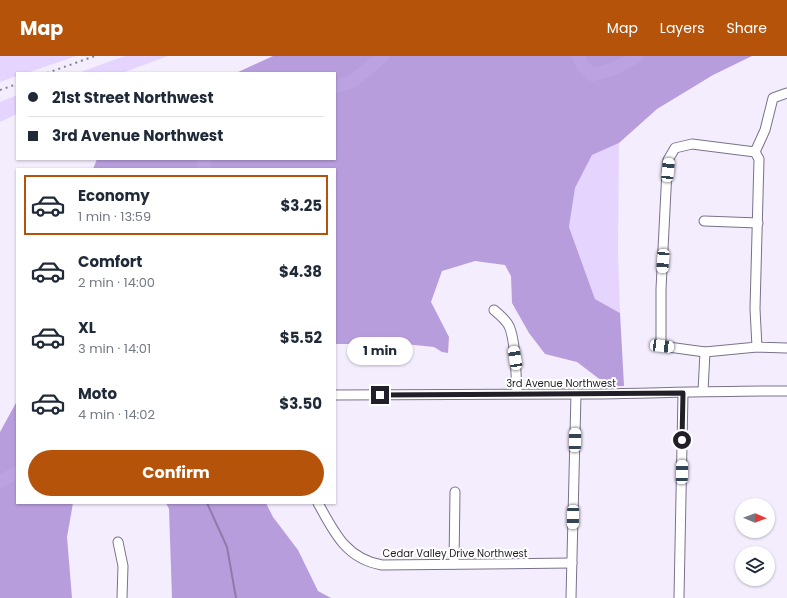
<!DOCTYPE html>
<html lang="en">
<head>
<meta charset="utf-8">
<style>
  body { margin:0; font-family:Poppins,sans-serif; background:#f6f6f7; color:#1f2937; height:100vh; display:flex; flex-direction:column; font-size:15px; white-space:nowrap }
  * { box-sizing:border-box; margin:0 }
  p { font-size:13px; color:#747a83 }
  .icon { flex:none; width:22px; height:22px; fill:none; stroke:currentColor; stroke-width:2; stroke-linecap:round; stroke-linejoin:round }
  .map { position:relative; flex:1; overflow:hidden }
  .side { position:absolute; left:16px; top:112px; width:320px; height:336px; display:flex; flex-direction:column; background:#fff; border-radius:0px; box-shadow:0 1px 3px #0004 }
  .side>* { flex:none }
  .guide { position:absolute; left:16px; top:16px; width:320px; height:88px; border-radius:0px; box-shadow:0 1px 3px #0004; display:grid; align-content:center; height:88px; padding:0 12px; background:#fff }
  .needle { width:26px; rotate:91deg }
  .fabs { position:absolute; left:735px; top:442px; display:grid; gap:8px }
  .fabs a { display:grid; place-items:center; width:40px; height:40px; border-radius:50%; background:#fff; box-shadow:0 1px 3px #0004; font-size:20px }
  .end { position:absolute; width:18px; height:18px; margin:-9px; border:5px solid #231f29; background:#fff; box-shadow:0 0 0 2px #fff }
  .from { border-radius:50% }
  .bubble { position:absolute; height:28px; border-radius:14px; background:#fff; box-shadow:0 1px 3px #0004; font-size:13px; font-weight:700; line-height:28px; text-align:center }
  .car { position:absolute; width:12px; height:24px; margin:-12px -6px; border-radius:5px; box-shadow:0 0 3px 1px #0007; background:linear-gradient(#fff 24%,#345 0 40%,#fff 0 76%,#345 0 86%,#fff 0) }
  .guide b { display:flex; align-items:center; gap:14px; height:38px; font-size:15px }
  .guide b+b { border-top:1px solid #e0e1e3 }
  .guide i { width:10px; height:10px; background:#1f2937 }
  ul { padding:7px 0 0; list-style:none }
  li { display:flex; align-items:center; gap:12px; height:60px; margin:0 8px 6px; padding:0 4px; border:2px solid transparent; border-radius:0px }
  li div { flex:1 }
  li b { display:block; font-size:15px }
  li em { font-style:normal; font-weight:700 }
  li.on { border-color:#b45309 }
  li>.icon { width:36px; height:36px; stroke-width:1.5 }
  .action { display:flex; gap:8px; margin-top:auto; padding:8px 12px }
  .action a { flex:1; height:46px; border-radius:24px; background:#b45309; color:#fff; font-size:16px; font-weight:700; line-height:46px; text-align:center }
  header { display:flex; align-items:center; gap:24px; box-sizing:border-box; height:56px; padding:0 20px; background:#b45309; color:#fff }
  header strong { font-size:19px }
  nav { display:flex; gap:22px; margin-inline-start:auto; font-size:14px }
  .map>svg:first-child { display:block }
</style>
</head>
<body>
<header>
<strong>Map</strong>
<nav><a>Map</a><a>Layers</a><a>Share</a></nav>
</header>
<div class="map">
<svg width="787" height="542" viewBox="0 0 787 542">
  <rect width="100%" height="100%" fill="#f4edfe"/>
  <g fill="#e5d4fe">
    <polygon points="0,0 76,0 27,17 17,17 17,20 0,26"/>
    <polygon points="125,0 168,0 122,17 78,17"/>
    <polygon points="17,39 17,58 0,66 0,46"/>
    <polygon points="619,87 618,196 620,257 595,243 569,171 575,132 592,99"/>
  </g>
  <g fill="#b89ddd">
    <polygon points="273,0 752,0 713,19 657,53 619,87 592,99 575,132 569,171 595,243 620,257 624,330 592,331 602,325 577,306 545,298 529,277 512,247 511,220 505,209 475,205 442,215 431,246 449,281 448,297 442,296 434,291 405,288 335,288 335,113 93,113 97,103 335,103 335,17 236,17"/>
    <polygon points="17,345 17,447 73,447 67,481 72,542 0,542 0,376"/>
    <polygon points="166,447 266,447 273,461 298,494 318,535 331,542 172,542 169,453"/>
  </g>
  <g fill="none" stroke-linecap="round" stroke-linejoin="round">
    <polyline stroke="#8f7baa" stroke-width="2" points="207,447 227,491 236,542"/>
    <g stroke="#bda2e2" stroke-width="13">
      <polyline points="578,0 582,9 592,19 616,12 637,0"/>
      <polyline points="335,31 352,26 383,0"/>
      <polyline points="204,113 204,103"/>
      <polyline points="0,426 17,416"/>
    </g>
    <defs>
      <g id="minor">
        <polyline points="755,96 765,74 773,42 787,37"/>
        <polyline points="704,165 758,167"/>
        <path d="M494,254C500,259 506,264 509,270C516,285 516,321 517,338"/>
        <polyline points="757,291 755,253 759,103 755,96 692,88 675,92 668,104 667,114 661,233 661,290 705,296 757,291 787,292"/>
        <polyline points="703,335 705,296"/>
        <path d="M335,339C422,339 509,339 596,338C660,337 723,335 787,335"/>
        <path d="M318,447C334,476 346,503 382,509L572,507"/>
        <polyline points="118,486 123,510 122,542"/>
        <polyline points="454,508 455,436"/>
        <polyline points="571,542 576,338"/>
        <polyline points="679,542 683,337"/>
      </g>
    </defs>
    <use href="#minor" stroke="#7b718a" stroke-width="11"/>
    <use href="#minor" stroke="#fff" stroke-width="9"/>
    <g stroke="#87828f" stroke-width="2" stroke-dasharray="2 4" stroke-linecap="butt">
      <polyline points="47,17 95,0"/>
      <polyline points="0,34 17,28"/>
    </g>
  </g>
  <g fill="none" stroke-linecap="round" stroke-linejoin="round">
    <polyline stroke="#231f29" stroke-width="5" points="380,339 683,337 682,384"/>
  </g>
  <g text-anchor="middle" stroke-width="4" stroke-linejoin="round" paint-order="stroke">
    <g font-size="10" fill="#231f29" stroke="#fff">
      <text x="561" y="331">3rd Avenue Northwest</text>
      <text x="455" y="501">Cedar Valley Drive Northwest</text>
    </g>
  </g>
</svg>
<div class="fabs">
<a><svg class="needle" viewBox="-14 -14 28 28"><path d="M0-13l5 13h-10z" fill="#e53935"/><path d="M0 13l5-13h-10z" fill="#747a83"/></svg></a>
<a><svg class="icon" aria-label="layers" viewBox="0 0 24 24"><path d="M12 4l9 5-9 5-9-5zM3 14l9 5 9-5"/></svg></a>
</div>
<i class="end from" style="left:682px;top:384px"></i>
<i class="end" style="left:380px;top:339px"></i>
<div class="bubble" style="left:347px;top:281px;width:66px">1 min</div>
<i class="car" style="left:668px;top:114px;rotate:6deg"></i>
<i class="car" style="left:663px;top:205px;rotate:184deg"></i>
<i class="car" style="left:662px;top:290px;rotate:97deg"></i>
<i class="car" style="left:515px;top:302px;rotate:351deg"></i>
<i class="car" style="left:575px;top:384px;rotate:1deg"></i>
<i class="car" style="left:682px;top:416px;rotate:1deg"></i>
<i class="car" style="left:573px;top:461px;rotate:181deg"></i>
<div class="guide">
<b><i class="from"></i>21st Street Northwest</b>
<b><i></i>3rd Avenue Northwest</b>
</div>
<section class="side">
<ul>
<li class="on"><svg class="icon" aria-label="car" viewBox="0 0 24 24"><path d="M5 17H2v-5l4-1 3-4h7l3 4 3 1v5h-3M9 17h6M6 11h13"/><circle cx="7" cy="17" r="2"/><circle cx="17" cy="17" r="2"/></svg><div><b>Economy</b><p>1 min · 13:59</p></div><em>$3.25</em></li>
<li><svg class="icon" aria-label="car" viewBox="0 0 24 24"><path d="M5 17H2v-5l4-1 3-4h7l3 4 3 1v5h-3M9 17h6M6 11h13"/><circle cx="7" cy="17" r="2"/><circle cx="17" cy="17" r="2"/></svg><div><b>Comfort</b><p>2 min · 14:00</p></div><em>$4.38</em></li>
<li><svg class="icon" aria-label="car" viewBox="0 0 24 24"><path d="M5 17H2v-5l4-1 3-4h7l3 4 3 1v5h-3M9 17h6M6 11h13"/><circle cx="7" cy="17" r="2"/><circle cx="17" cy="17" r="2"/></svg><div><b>XL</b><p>3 min · 14:01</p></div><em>$5.52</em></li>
<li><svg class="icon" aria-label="car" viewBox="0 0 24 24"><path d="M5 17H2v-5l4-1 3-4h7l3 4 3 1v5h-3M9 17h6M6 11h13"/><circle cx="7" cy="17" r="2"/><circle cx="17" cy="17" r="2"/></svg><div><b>Moto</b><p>4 min · 14:02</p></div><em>$3.50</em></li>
</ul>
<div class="action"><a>Confirm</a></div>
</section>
</div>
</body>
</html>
